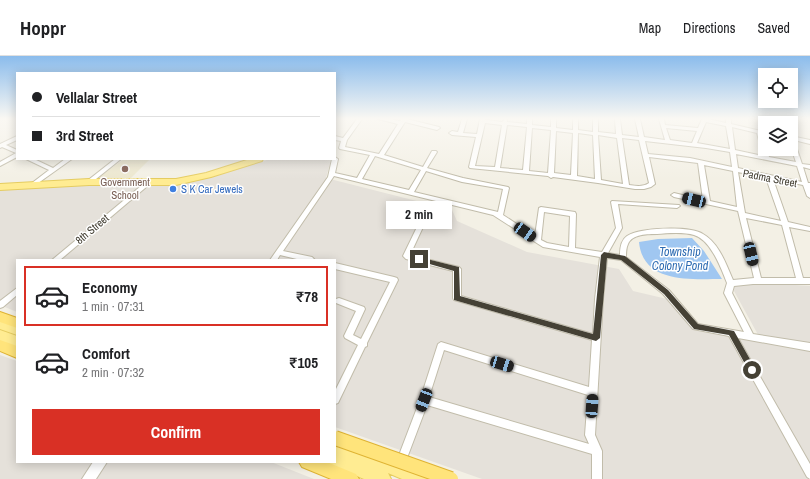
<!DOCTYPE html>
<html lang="en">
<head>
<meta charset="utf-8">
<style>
  body { margin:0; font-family:"Archivo Narrow",sans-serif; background:#f6f6f6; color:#202124; height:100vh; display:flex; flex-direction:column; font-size:15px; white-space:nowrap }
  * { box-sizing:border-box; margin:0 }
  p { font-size:13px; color:#757577 }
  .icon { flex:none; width:22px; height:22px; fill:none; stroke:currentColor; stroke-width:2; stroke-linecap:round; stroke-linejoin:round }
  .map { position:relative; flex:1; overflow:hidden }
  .sheet { position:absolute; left:16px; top:203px; width:320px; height:204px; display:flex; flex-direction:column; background:#fff; border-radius:0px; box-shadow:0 2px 10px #0003 }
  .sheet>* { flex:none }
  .banner { position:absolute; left:16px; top:16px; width:320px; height:88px; border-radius:0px; box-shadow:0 2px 10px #0003; display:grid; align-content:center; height:88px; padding:0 16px; background:#fff }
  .controls { position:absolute; left:758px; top:12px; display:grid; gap:8px }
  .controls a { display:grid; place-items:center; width:40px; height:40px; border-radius:0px; background:#fff; box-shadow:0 2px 10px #0003; font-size:20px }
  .end { position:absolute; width:18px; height:18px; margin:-9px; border:5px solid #454135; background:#fff; box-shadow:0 0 0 2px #fff }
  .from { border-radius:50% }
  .bubble { position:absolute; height:28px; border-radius:0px; background:#fff; box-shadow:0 2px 10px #0003; font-size:13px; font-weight:800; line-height:28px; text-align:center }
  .car { position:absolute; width:12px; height:24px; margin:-12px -6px; border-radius:5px; box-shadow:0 0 3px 1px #0007; background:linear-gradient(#222 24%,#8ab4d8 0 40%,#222 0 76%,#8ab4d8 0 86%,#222 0) }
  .banner b { display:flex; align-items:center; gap:14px; height:38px; font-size:15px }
  .banner b+b { border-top:1px solid #e0e0e0 }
  .banner i { width:10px; height:10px; background:#202124 }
  ul { padding:7px 0 0; list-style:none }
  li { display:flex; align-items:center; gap:12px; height:60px; margin:0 8px 6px; padding:0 8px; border:2px solid transparent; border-radius:0px }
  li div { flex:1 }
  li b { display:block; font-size:15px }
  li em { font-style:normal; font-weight:800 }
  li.on { border-color:#d93025 }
  li>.icon { width:36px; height:36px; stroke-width:1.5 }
  .action { display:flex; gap:8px; margin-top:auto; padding:8px 16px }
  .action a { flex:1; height:46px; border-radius:0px; background:#d93025; color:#fff; font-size:16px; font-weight:800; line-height:46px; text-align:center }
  header { display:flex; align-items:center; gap:24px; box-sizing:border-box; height:56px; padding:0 20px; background:#fff; border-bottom:1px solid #e0e0e0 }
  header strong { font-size:19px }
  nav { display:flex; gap:22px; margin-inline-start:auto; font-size:14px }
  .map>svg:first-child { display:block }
</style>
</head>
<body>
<header>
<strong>Hoppr</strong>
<nav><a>Map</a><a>Directions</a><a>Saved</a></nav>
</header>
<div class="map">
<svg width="810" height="423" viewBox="0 0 810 423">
  <rect width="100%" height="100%" fill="#f3f0e5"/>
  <g fill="#e5e1da">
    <polygon points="270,103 331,103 326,122 452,154 457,165 527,196 619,213 633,235 667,243 694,274 762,286 734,235 735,225 810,230 810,423 482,423 335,371 335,204 17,204 17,256 0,249 0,134 31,131 185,127 212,121"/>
    <polygon points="0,299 17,305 17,406 271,406 314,423 0,423"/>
  </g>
  <polygon fill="#ece7cf" points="124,103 150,103 130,123 95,124"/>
  <path fill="#a0c7f1" d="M692,182L704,195L722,223C691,223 643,228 639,186L658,183Z"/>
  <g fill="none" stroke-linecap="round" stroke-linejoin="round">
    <defs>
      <g id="minor">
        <path d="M357,63H362L347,84L345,91L379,98L398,68L378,63H390L400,65L401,63H407L439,71L440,72L437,74L405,66L384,99L423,111L432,95H436L437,96L427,112L463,122L508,131L509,132L503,159L535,180L539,152L541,151L575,156L576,158L575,192L602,196L616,172L611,146L612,145L679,149L680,150L677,152L618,148L622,172L608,197L620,199C620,192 621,184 627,180C640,171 691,170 703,178C719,187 726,208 733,224L754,222L738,155L674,141L671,139L674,137L703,144L698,107L649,101L655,128L651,131L644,133H635L598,127L553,121L551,122L548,120L470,112L469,111L476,81L452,79L449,77L452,75L458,76L462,63H467L463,77L477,78L480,63L502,66L505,63L507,64V66L527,68V63H532V69L551,71V63H556V72L573,74V63H578V74L593,76V63H598V76L616,78L615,63H620L622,79L639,81L635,63H640L644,81L665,84L659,63H664L665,69L698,72L702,63H708L726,67V63H731V68L761,75L758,63H763L765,72V79L762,78L765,87V93H767L769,101L796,106L791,92V80L810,84V88L794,84L802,108L810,109V113L803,111L808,127H810V142L807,140L803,129L773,123L788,166L810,171V175L789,171L803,222H810V228H753L734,230L732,237L753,278L810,287V295L738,282L810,408V423L807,421L729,280L693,273L663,238L621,204L607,202L603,243L595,379L602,395V423H592V398L427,349L404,410L401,412L398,410L396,407L420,344L438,288L441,286L589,331L592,284L454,244L453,242V215L406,203L403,200L418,169H422L423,171L410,199L459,211L461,213V240L593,278L595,243L600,201L543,191L493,159L334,120L283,195L312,201L315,204H301L280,199L277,204H270L328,121L332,103H335V101L338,103L335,117L357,122L370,99L340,93L339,92L341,85L335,84V80L343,82ZM706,66L726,70L730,93L697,87ZM485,67L502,69L495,111L475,110ZM507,69L527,71L523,114L500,112ZM732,71L757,77L763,100L735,94ZM532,72L551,74L548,117L529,115ZM666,72L697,75L692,87L670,84ZM556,75L573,77L571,119L554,117ZM578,77L593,79L595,123L577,120ZM598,79L617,82L623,128L601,124ZM622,82L639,84L649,127C643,131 636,130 629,129ZM645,85L706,92L730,96L732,111L690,102L648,98ZM736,98L797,110L802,126L738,112ZM375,100L421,114L409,134L362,123ZM704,109L733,115L737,151L710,145ZM426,115L462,126L503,133L498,156L414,136ZM738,116L766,122L781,165L745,157ZM544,156L570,160L569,191L547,187L541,184ZM746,162L782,169L796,222H761ZM657,178C667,177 685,176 694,179C711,184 721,212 727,227L724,237L744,276L698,268L669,234L626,201C626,197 626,192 628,188C632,178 648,178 657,178ZM444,294L588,339L585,379L589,388L429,341Z"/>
        <polygon points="783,63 788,63 789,67 783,67"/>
        <polygon points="17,80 17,84 6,89 17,94 17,101 0,110 0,106 16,97 2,91 0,92 0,88"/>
        <polygon points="26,103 34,103 53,112 65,103 72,103 34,130 32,129 32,127 49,114"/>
        <polygon points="115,103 121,103 91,127 87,127 87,125"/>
        <polygon points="149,124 152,126 151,127 60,204 52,204 147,125"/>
        <polygon points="335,207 394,221 397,222 398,224 367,287 367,290 365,291 338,347 335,348 335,335 358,289 345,282 344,280 356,255 336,247 335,245 336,243 339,242 364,251 365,253 353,279 361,283 390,226 335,213"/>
        <polygon points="17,232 17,239 3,251 0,252 0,245"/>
      </g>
      <polygon id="tertiary" points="93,406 107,406 96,423 82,423"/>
      <g id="primary">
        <polygon points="250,103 263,103 262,105 211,121 176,129 89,129 0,134 0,128 89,123 176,123 206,117"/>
        <polygon points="0,263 17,269 17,279 0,273"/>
        <polygon points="0,274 17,280 17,291 0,285"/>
        <polygon points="335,382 427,418 430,423 402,423 388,417 391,423 364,423 330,409 328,406 335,406 335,396 356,405 335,396"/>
      </g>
      <g id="trunk">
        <polygon points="0,256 17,262 17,272 0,266"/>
        <polygon points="0,284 17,290 17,302 0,295"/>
        <polygon points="299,406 327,406 356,418 359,423 331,423 302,411"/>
      </g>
    </defs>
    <use href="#minor" stroke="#c1bcaa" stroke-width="2"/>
    <use href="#tertiary" stroke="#c1bcaa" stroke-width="2"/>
    <use href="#primary" stroke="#e5cc61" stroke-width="2"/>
    <use href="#trunk" stroke="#dfb333" stroke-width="2"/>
    <use href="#minor" fill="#fff" fill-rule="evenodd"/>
    <use href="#tertiary" fill="#fff" fill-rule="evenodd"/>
    <use href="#primary" fill="#ffec92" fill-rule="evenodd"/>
    <use href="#trunk" fill="#ffe47b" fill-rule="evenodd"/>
    <defs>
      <polyline id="trunk-bridge" points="335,382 451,423"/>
    </defs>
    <use href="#trunk-bridge" stroke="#dfb333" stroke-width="16" stroke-linecap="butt"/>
    <use href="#trunk-bridge" stroke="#ffe47b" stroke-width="14"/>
  </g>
  <linearGradient id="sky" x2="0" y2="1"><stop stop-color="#8bbcec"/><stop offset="0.51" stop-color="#faf8f3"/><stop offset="1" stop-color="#faf8f3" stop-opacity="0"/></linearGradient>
  <rect width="810" height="123" fill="url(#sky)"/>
  <polygon fill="#454135" points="604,196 625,200 668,234 698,268 734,275 755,312 755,317 750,317 729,279 694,273 664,238 621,204 607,202 600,282 596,285 454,244 454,215 419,205 416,203 419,201 459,211 460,240 593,278 601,199"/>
  <circle fill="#8d6e63" stroke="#fff" stroke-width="1.5" cx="125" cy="113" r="4"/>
  <circle fill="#3f7fe0" stroke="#fff" stroke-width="1.5" cx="173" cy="133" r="4"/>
  <g text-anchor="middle" stroke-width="3" stroke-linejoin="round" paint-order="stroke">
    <g font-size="11" fill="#454135" stroke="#fff">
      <text transform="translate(770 122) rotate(11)" y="4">Padma Street</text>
      <text transform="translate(92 173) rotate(-40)" y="4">8th Street</text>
    </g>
    <g font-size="11" fill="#785e54" stroke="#fff">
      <text x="125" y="130">Government<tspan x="125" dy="13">School</tspan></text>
    </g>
    <g font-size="11" fill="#366cbe" stroke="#fff" text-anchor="start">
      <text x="181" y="137">S K Car Jewels</text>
    </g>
    <g font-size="12" font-style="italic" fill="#2d6bb2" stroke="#fff">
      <text x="680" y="200">Township<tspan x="680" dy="14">Colony Pond</tspan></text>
    </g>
  </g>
</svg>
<div class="controls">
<a><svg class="icon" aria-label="locate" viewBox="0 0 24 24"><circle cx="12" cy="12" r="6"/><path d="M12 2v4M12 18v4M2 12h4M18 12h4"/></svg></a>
<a><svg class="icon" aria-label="layers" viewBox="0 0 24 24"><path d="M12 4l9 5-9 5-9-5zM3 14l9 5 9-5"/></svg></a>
</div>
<i class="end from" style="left:752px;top:314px"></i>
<i class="end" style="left:419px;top:203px"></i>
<div class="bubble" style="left:386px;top:145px;width:66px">2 min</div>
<i class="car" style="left:694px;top:144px;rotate:284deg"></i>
<i class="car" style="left:525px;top:176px;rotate:124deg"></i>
<i class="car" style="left:751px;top:198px;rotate:167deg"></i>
<i class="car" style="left:502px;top:308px;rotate:107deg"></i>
<i class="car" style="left:424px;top:344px;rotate:201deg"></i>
<i class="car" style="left:592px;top:350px;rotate:4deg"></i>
<div class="banner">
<b><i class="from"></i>Vellalar Street</b>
<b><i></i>3rd Street</b>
</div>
<section class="sheet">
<ul>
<li class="on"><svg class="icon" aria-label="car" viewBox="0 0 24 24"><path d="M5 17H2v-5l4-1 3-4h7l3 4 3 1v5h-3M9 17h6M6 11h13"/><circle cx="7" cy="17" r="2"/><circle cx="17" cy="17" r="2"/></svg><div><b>Economy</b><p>1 min · 07:31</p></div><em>₹78</em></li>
<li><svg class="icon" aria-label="car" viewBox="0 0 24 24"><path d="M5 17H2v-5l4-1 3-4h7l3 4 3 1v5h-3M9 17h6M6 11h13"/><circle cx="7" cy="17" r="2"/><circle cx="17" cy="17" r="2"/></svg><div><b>Comfort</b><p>2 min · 07:32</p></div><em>₹105</em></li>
</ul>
<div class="action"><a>Confirm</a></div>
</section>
</div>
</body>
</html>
